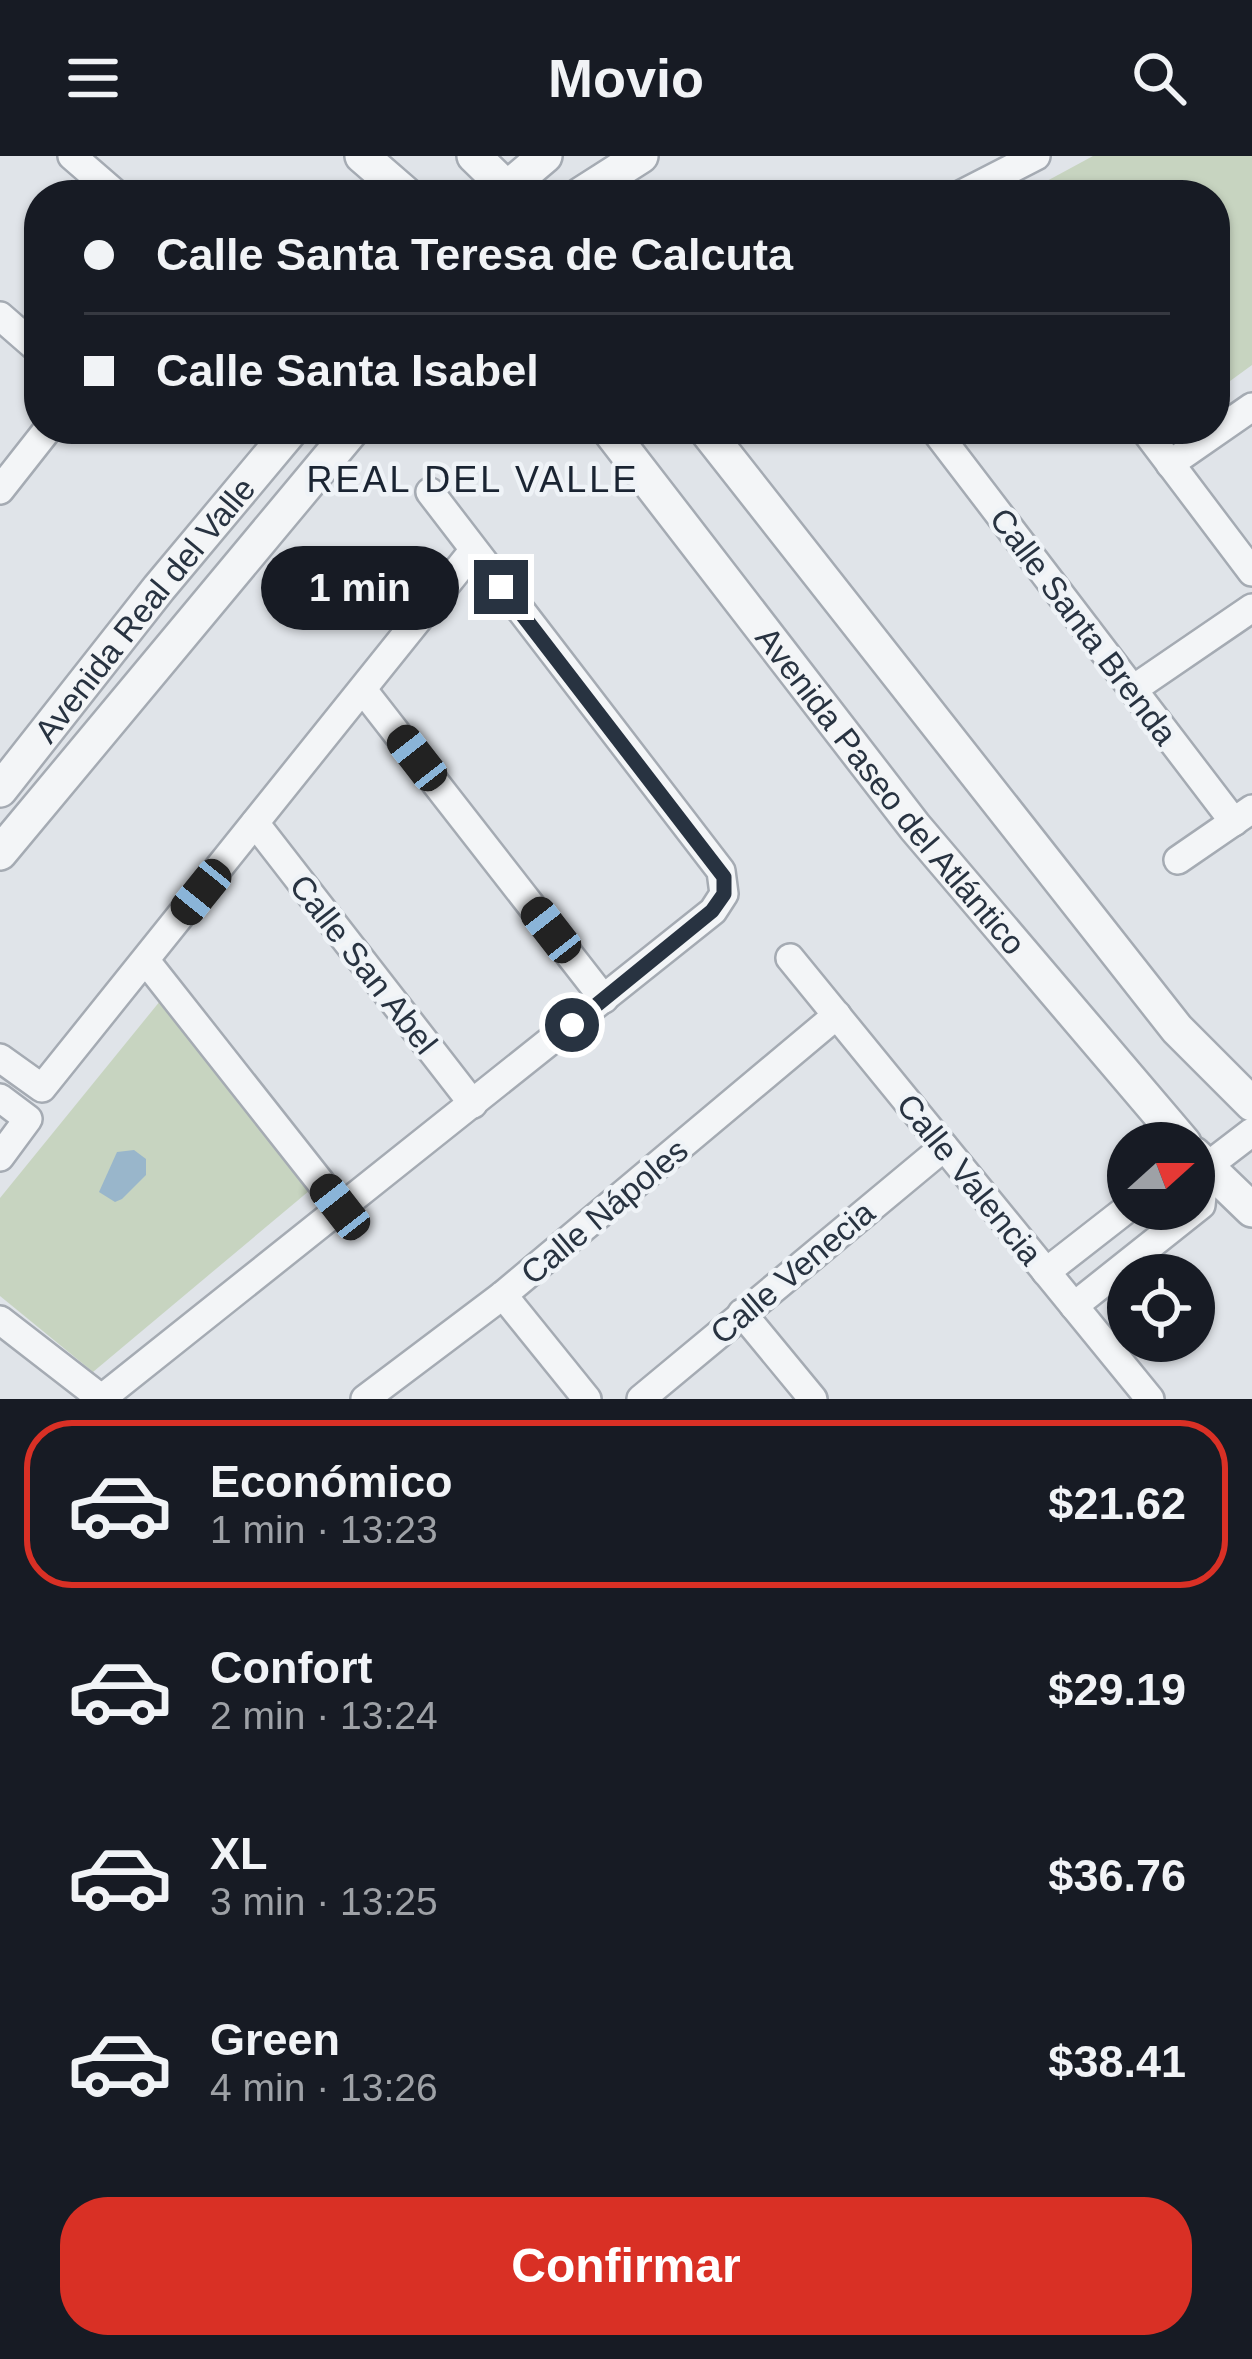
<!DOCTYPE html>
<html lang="es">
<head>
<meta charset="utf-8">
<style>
  body { margin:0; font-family:Helvetica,sans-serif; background:#242831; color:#f1f3f6; height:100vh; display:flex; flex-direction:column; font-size:45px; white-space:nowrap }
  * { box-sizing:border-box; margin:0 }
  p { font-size:39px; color:#9ea1a6 }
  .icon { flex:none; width:66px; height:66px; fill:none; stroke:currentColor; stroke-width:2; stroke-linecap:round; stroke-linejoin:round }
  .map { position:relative; height:1243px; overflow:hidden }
  .sheet { display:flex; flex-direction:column; background:#171b24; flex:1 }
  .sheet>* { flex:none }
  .banner { position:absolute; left:24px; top:24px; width:1206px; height:264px; border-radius:48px; box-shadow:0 3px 9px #0004; display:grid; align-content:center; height:264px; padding:0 60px; background:#171b24 }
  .needle { width:78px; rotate:69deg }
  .buttons { position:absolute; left:1107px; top:966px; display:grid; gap:24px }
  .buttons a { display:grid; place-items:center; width:108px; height:108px; border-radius:50%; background:#171b24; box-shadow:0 3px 9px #0004; font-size:60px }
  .end { position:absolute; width:54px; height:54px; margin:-27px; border:15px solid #283341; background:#fff; box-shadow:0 0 0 6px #fff }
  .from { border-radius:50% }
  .bubble { position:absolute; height:84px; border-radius:42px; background:#171b24; box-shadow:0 3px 9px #0004; font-size:39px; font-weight:600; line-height:84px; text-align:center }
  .car { position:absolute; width:36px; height:72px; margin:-36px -18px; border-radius:15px; box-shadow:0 0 9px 3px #0007; background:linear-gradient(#222 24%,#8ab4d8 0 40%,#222 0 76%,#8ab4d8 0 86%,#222 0) }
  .banner b { display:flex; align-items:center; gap:42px; height:114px; font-size:45px }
  .banner b+b { border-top:3px solid #363941 }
  .banner i { width:30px; height:30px; background:#f1f3f6 }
  ul { padding:21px 0 0; list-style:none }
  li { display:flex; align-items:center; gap:36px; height:168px; margin:0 24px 18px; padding:0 36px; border:6px solid transparent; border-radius:48px }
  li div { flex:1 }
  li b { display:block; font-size:45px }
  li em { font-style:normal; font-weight:600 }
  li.on { border-color:#d93025 }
  li>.icon { width:108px; height:108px; stroke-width:1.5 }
  .primary-button { display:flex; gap:24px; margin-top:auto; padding:24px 60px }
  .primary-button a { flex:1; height:138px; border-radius:48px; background:#d93025; color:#fff; font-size:48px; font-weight:600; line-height:138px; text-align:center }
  header { display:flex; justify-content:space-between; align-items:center; height:156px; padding:0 60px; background:#171b24; font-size:54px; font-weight:600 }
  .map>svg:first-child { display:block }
</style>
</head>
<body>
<header><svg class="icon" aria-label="menu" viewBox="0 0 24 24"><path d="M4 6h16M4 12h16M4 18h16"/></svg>Movio<svg class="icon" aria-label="search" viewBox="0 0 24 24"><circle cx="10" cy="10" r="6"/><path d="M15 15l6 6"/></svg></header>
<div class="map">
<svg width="1252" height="1243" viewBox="0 0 1252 1243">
  <rect width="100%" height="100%" fill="#e0e4e9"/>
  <g fill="#c7d4c0">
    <polygon points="1093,0 1252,0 1252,209 1215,236 1215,39 1021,39"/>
    <polygon points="169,834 309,1035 93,1216 0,1140 0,1042"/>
  </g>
  <polygon fill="#99b6cb" points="134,994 146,1003 146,1019 122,1043 115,1046 99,1036 117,996"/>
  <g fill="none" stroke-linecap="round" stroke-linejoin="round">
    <defs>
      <g id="minor">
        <polyline points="72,0 117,39"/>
        <polyline points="960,39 1036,0"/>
        <polyline points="0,160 39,194"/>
        <polyline points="934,273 1234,666"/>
        <polyline points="1144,273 1252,416"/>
        <polyline points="1170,308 1252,251"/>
        <polyline points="0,334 48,273"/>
        <polyline points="363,534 604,843"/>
        <polyline points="1132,534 1252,452"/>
        <polyline points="255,667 473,948"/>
        <polyline points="1178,704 1252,653"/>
        <polyline points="790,802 1150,1243"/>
        <polyline points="146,805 340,1051"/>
        <polyline points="0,902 42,932 473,395"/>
        <polyline points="0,942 28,963 0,1001"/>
        <polyline points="1194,1014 1205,1012 1252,976"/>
        <polyline points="1046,1116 1128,1052"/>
        <polyline points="503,1139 587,1243"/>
        <polyline points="1074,1150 1201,1049 1205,1012"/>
        <polyline points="742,1157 813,1243"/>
        <polyline points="0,1164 102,1243"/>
        <polyline points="101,1243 713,755 724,738 721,715 430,336"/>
        <polyline points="365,1243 503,1139 837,859"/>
        <polyline points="641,1243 944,991"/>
      </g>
      <g id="tertiary">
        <polyline points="362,0 407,39"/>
        <polyline points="474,0 514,39"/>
        <polyline points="499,39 545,0"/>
        <polyline points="580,39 641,0"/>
        <path id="s1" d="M608,273L915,671L1184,987"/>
        <polyline points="705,273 1177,873 1252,948"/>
        <path id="s2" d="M0,634L159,432L292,273"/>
        <polyline points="0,697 353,273"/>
        <polyline points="1194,998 1252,1054"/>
      </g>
    </defs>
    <use href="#minor" stroke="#a5abb3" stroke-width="32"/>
    <use href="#tertiary" stroke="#a5abb3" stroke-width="38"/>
    <use href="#minor" stroke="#f3f5f7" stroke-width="27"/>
    <use href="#tertiary" stroke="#f3f5f7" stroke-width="33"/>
  </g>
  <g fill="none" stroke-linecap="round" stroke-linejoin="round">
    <polyline stroke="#283341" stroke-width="15" points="501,431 724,721 724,738 712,755 572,869"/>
  </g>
  <g text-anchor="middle" stroke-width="9" stroke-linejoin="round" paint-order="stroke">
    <g font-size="33" fill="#283341" stroke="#eff3f7">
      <text dy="12" stroke="none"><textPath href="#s2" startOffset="231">Avenida Real del Valle</textPath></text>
      <text transform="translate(1084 470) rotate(53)" y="12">Calle Santa Brenda</text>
      <text dy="12" stroke="none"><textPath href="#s1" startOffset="459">Avenida Paseo del Atlántico</textPath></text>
      <text transform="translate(364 808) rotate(52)" y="12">Calle San Abel</text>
      <text transform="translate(970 1023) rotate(51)" y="12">Calle Valencia</text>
      <text transform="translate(604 1055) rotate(-40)" y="12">Calle Nápoles</text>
      <text transform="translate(792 1116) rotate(-40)" y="12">Calle Venecia</text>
    </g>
    <g font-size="36" letter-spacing="3" fill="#1a2432" stroke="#eff3f7">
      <text x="473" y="336">REAL DEL VALLE</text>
    </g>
  </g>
</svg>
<div class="buttons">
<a><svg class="needle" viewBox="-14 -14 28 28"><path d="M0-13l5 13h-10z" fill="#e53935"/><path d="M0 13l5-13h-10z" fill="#9ea1a6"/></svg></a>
<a><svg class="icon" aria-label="locate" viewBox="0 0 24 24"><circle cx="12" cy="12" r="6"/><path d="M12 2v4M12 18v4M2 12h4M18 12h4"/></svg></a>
</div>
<i class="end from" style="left:572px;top:869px"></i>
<i class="end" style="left:501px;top:431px"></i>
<div class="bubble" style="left:261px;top:390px;width:198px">1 min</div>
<i class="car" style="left:417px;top:602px;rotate:322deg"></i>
<i class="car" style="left:201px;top:736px;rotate:219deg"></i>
<i class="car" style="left:551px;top:774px;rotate:322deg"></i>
<i class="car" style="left:340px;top:1051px;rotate:322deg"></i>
<div class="banner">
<b><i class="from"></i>Calle Santa Teresa de Calcuta</b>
<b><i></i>Calle Santa Isabel</b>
</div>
</div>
<section class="sheet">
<ul>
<li class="on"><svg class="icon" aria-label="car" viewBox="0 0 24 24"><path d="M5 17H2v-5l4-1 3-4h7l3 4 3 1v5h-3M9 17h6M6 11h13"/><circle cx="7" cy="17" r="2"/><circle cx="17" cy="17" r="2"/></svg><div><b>Económico</b><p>1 min · 13:23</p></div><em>$21.62</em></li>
<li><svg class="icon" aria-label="car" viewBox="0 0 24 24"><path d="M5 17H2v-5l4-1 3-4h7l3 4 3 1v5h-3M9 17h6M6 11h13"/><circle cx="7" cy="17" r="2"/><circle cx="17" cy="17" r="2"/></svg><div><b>Confort</b><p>2 min · 13:24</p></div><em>$29.19</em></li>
<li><svg class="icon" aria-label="car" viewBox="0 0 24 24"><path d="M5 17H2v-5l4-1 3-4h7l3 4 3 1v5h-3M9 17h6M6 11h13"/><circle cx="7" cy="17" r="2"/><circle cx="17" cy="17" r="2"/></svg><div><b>XL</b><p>3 min · 13:25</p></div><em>$36.76</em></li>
<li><svg class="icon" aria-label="car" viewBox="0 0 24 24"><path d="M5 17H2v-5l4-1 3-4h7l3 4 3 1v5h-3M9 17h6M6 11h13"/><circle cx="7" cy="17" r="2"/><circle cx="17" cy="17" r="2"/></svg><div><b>Green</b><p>4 min · 13:26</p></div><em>$38.41</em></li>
</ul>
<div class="primary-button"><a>Confirmar</a></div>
</section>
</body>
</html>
